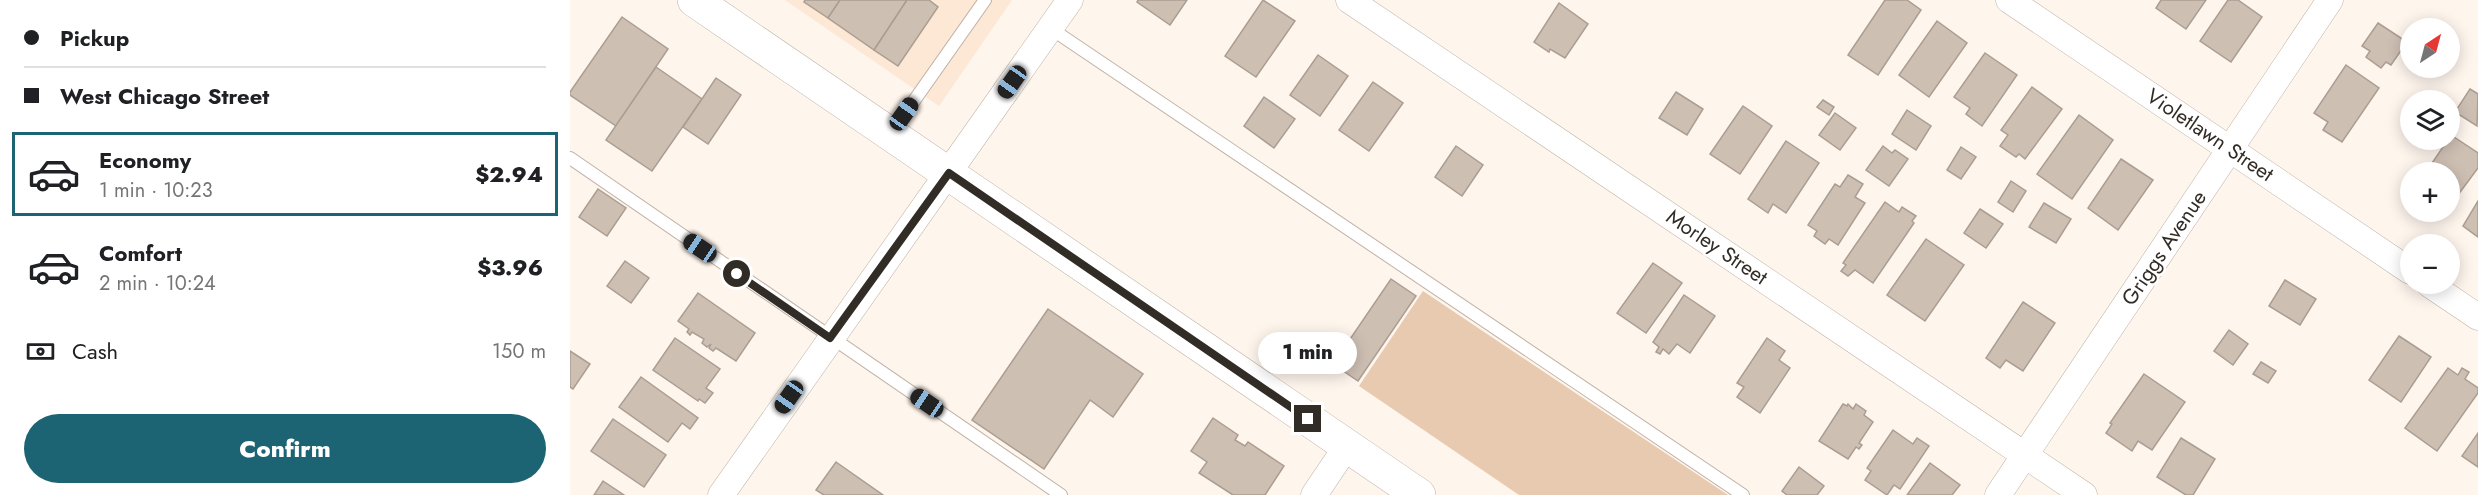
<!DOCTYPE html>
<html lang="en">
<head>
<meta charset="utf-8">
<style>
  body { margin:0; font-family:Jost,sans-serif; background:#f6f6f6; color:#202124; height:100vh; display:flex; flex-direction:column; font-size:22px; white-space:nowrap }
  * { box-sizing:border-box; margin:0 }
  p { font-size:20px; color:#757577 }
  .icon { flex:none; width:33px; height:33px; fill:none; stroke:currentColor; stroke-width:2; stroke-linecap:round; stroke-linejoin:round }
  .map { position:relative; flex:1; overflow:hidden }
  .details { display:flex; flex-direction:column; background:#fff; width:570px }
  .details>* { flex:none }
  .banner { display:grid; align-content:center; height:132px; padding:0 24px; background:#fff }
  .needle { width:39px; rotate:36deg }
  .fabs { position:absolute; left:1830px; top:18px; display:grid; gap:12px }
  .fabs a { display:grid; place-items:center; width:60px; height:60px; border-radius:50%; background:#fff; box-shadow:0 3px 15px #0003; font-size:30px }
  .end { position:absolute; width:27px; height:27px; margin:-14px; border:8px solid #322c27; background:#fff; box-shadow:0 0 0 3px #fff }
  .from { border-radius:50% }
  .bubble { position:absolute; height:42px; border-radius:21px; background:#fff; box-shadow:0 3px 15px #0003; font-size:20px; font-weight:800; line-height:42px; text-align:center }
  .car { position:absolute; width:18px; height:36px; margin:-18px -9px; border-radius:8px; box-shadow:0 0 4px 2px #0007; background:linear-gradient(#222 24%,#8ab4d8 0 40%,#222 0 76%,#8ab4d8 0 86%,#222 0) }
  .banner b { display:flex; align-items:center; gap:21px; height:57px; font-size:22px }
  .banner b+b { border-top:2px solid #e0e0e0 }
  .banner i { width:15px; height:15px; background:#202124 }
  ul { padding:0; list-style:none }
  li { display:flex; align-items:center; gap:18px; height:84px; margin:0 12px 9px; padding:0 12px; border:3px solid transparent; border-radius:0px }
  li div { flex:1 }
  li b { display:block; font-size:22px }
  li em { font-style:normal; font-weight:800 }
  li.current { border-color:#1c6373 }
  li>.icon { width:54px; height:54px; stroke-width:1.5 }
  .pay { display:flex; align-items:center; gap:15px; height:66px; padding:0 24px; font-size:22px }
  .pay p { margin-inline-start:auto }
  .primary-button { display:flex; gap:12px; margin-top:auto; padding:12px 24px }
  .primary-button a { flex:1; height:69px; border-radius:36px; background:#1c6373; color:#fff; font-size:24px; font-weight:800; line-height:69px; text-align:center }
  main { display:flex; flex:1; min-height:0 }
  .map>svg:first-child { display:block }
</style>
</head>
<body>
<main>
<section class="details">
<div class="banner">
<b><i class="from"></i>Pickup</b>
<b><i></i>West Chicago Street</b>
</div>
<ul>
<li class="current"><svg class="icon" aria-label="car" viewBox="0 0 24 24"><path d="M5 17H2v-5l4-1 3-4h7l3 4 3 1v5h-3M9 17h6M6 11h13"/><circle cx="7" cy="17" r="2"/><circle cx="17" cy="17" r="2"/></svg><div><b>Economy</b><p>1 min · 10:23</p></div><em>$2.94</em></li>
<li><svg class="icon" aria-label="car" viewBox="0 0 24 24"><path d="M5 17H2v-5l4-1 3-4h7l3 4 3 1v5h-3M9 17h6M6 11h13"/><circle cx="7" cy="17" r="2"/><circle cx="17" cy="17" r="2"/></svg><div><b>Comfort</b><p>2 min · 10:24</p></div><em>$3.96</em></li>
</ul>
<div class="pay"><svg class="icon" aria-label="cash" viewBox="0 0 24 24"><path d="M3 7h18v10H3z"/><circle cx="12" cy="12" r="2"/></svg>Cash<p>150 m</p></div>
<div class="primary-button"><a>Confirm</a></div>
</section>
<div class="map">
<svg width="1908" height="495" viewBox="0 0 1908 495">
  <rect width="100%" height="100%" fill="#fef5ed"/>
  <polygon fill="#fde7d5" points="215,0 442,0 369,106"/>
  <polygon fill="#e8cab0" points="853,291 1158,495 949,495 789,386"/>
  <g fill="#cebfb3" stroke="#ab9d91" stroke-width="1.5">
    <polygon points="235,0 270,0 258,18 234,2"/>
    <polygon points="270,0 337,0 304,50 258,18"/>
    <polygon points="337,0 359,0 368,7 328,66 304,50"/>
    <polygon points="568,0 617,0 600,25 567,2"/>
    <polygon points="693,0 725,21 686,77 655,56"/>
    <polygon points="1315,0 1337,0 1351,10 1308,75 1278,55"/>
    <polygon points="1591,0 1636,0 1616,29 1586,8"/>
    <polygon points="1658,0 1668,0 1692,17 1661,62 1630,41"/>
    <polygon points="989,3 1018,24 995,58 980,49 979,52 964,42"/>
    <polygon points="52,17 98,49 46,126 0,95 0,92"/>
    <polygon points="1367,21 1397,43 1359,97 1329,75"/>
    <polygon points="1808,23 1837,42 1821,65 1816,62 1811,68 1796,57 1800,51 1792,46"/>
    <polygon points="1415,53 1447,75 1412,126 1396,114 1400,108 1384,97"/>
    <polygon points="748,55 778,76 750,116 720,95"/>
    <polygon points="1776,65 1809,88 1772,142 1753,130 1758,122 1744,113"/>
    <polygon points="86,67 132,99 82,171 36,140"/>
    <polygon points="146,78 171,95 138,144 113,127"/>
    <polygon points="803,82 833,103 799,151 769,130"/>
    <polygon points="1462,87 1492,109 1455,159 1449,154 1446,157 1430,146 1438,135 1431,130"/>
    <polygon points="1900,89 1908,94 1907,126 1885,112"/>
    <polygon points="1106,92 1133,109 1117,135 1089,118"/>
    <polygon points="694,97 725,119 704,148 674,126"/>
    <polygon points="1253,100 1264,107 1259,115 1247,107"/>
    <polygon points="1173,106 1202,126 1170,174 1140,154"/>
    <polygon points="1337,110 1361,126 1346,150 1322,134"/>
    <polygon points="1265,113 1286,128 1270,150 1249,135"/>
    <polygon points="1509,115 1543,140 1502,199 1467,174"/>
    <polygon points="1881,135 1908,153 1908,168 1882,203 1880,203 1880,172 1856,172"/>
    <polygon points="1216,141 1249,163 1216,213 1203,204 1198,213 1178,199"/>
    <polygon points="886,146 913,165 892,196 865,177"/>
    <polygon points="1313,146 1322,153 1325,150 1338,159 1319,186 1296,170"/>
    <polygon points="1391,147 1406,157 1391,179 1377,170"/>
    <polygon points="1551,159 1583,180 1548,230 1518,208"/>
    <polygon points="1278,175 1293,184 1285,197 1295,203 1268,245 1259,239 1255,244 1244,236 1247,231 1238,225 1265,184 1270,187"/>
    <polygon points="1441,181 1456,191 1443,212 1428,202"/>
    <polygon points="28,189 56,208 37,236 9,217"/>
    <polygon points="1908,201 1908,237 1893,226"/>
    <polygon points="1315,202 1329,212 1332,207 1346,216 1342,221 1344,223 1303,283 1285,270 1278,276 1271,271 1276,265 1273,263"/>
    <polygon points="1474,203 1501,219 1486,243 1459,227"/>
    <polygon points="1410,209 1433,224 1416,248 1394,233"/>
    <polygon points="1356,239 1394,265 1355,321 1317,295"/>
    <polygon points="55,261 79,278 61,303 37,286"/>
    <polygon points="1083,263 1112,283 1076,333 1047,313"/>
    <polygon points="821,279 846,296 788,381 763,364"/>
    <polygon points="1715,280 1746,299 1730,325 1699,306"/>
    <polygon points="128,293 185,333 166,361 146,348 143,351 139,348 141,344 137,347 132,343 134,339 122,332 120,335 117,332 119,329 108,321"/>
    <polygon points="1114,295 1145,316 1120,353 1107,344 1099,354 1093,349 1090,354 1086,352 1089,347 1083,342"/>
    <polygon points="1453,302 1485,323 1453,371 1436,360 1430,368 1416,358"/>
    <polygon points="478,309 573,374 543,417 520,400 474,469 402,420"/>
    <polygon points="1659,330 1678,344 1663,365 1644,351"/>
    <polygon points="1829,336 1861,357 1831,402 1799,380"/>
    <polygon points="105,338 150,369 136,388 143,393 135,403 129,399 128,401 83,370"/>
    <polygon points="1197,338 1215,351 1209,360 1220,368 1190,413 1167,397 1174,387 1167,383"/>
    <polygon points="0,351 20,364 3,389 0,387"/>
    <polygon points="1691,362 1706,371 1698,383 1683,374"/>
    <polygon points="1878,368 1888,375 1892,368 1899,372 1895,379 1908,388 1908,393 1867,451 1835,428"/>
    <polygon points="1574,374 1615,402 1582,450 1568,441 1562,451 1536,433 1542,424 1540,423"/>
    <polygon points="71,377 128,418 120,429 112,423 98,442 49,407"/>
    <polygon points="1273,404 1277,406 1278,404 1283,409 1286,404 1296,411 1294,415 1303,422 1289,443 1292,445 1289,449 1286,447 1278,459 1249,441"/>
    <polygon points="643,418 668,435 665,440 675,446 678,442 714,466 695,495 663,495 629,473 637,462 621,451"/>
    <polygon points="43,419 96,455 74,487 21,451"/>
    <polygon points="1323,430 1343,444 1347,438 1359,446 1330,489 1324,485 1317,495 1295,480 1301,471 1297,468"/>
    <polygon points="1908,433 1908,467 1892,456"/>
    <polygon points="1611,438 1645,459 1623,495 1616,495 1587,477"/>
    <polygon points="266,462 313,495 254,495 246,490"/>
    <polygon points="1360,463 1390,485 1382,495 1337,495"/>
    <polygon points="1229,467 1254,486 1247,495 1217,495 1212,491"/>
    <polygon points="33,481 54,495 24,495"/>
  </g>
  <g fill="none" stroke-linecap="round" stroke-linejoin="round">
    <defs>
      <g id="lane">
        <polyline points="480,28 1173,495"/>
        <polyline points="322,132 415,0"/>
        <polyline points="0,158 491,495"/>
      </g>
      <g id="street">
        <polyline points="779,0 1514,495"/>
        <polyline points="1439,0 1840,271"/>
        <polyline points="1859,284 1908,317"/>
        <polyline points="151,495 500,0"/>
        <polyline points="744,495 777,446"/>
        <polyline points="1428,495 1760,0"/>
      </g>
      <polyline id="secondary" points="124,0 849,495"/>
    </defs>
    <use href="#lane" stroke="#c0b1a5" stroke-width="14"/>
    <use href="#street" stroke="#c0b1a5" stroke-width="27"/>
    <use href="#secondary" stroke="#c0b1a5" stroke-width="34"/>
    <use href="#lane" stroke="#fff" stroke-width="12"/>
    <use href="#street" stroke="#fff" stroke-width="26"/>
    <use href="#secondary" stroke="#fff" stroke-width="33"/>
  </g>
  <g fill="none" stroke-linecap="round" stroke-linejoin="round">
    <polyline stroke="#322c27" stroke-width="8" points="167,274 260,338 379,173 738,419"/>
  </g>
  <g text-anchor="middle" stroke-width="5" stroke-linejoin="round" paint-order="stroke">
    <g font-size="21" fill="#322c27" stroke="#fff">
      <text transform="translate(1640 135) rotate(34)" y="7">Violetlawn Street</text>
      <text transform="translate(1147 247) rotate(34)" y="7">Morley Street</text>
      <text transform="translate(1594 248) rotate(-56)" y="7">Griggs Avenue</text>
    </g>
  </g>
</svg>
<div class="fabs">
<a><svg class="needle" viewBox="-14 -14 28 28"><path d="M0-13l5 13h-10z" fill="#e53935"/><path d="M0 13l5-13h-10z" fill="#757577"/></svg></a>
<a><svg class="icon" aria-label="layers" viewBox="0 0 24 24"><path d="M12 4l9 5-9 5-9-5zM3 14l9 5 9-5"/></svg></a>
<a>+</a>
<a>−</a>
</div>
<i class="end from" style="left:167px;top:274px"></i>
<i class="end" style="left:738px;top:419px"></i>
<div class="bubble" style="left:688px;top:332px;width:99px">1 min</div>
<i class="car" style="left:442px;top:82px;rotate:215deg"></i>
<i class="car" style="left:334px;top:114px;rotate:35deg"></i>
<i class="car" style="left:130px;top:248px;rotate:304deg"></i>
<i class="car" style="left:219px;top:397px;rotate:215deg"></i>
<i class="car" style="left:357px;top:403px;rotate:304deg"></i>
</div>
</main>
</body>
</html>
